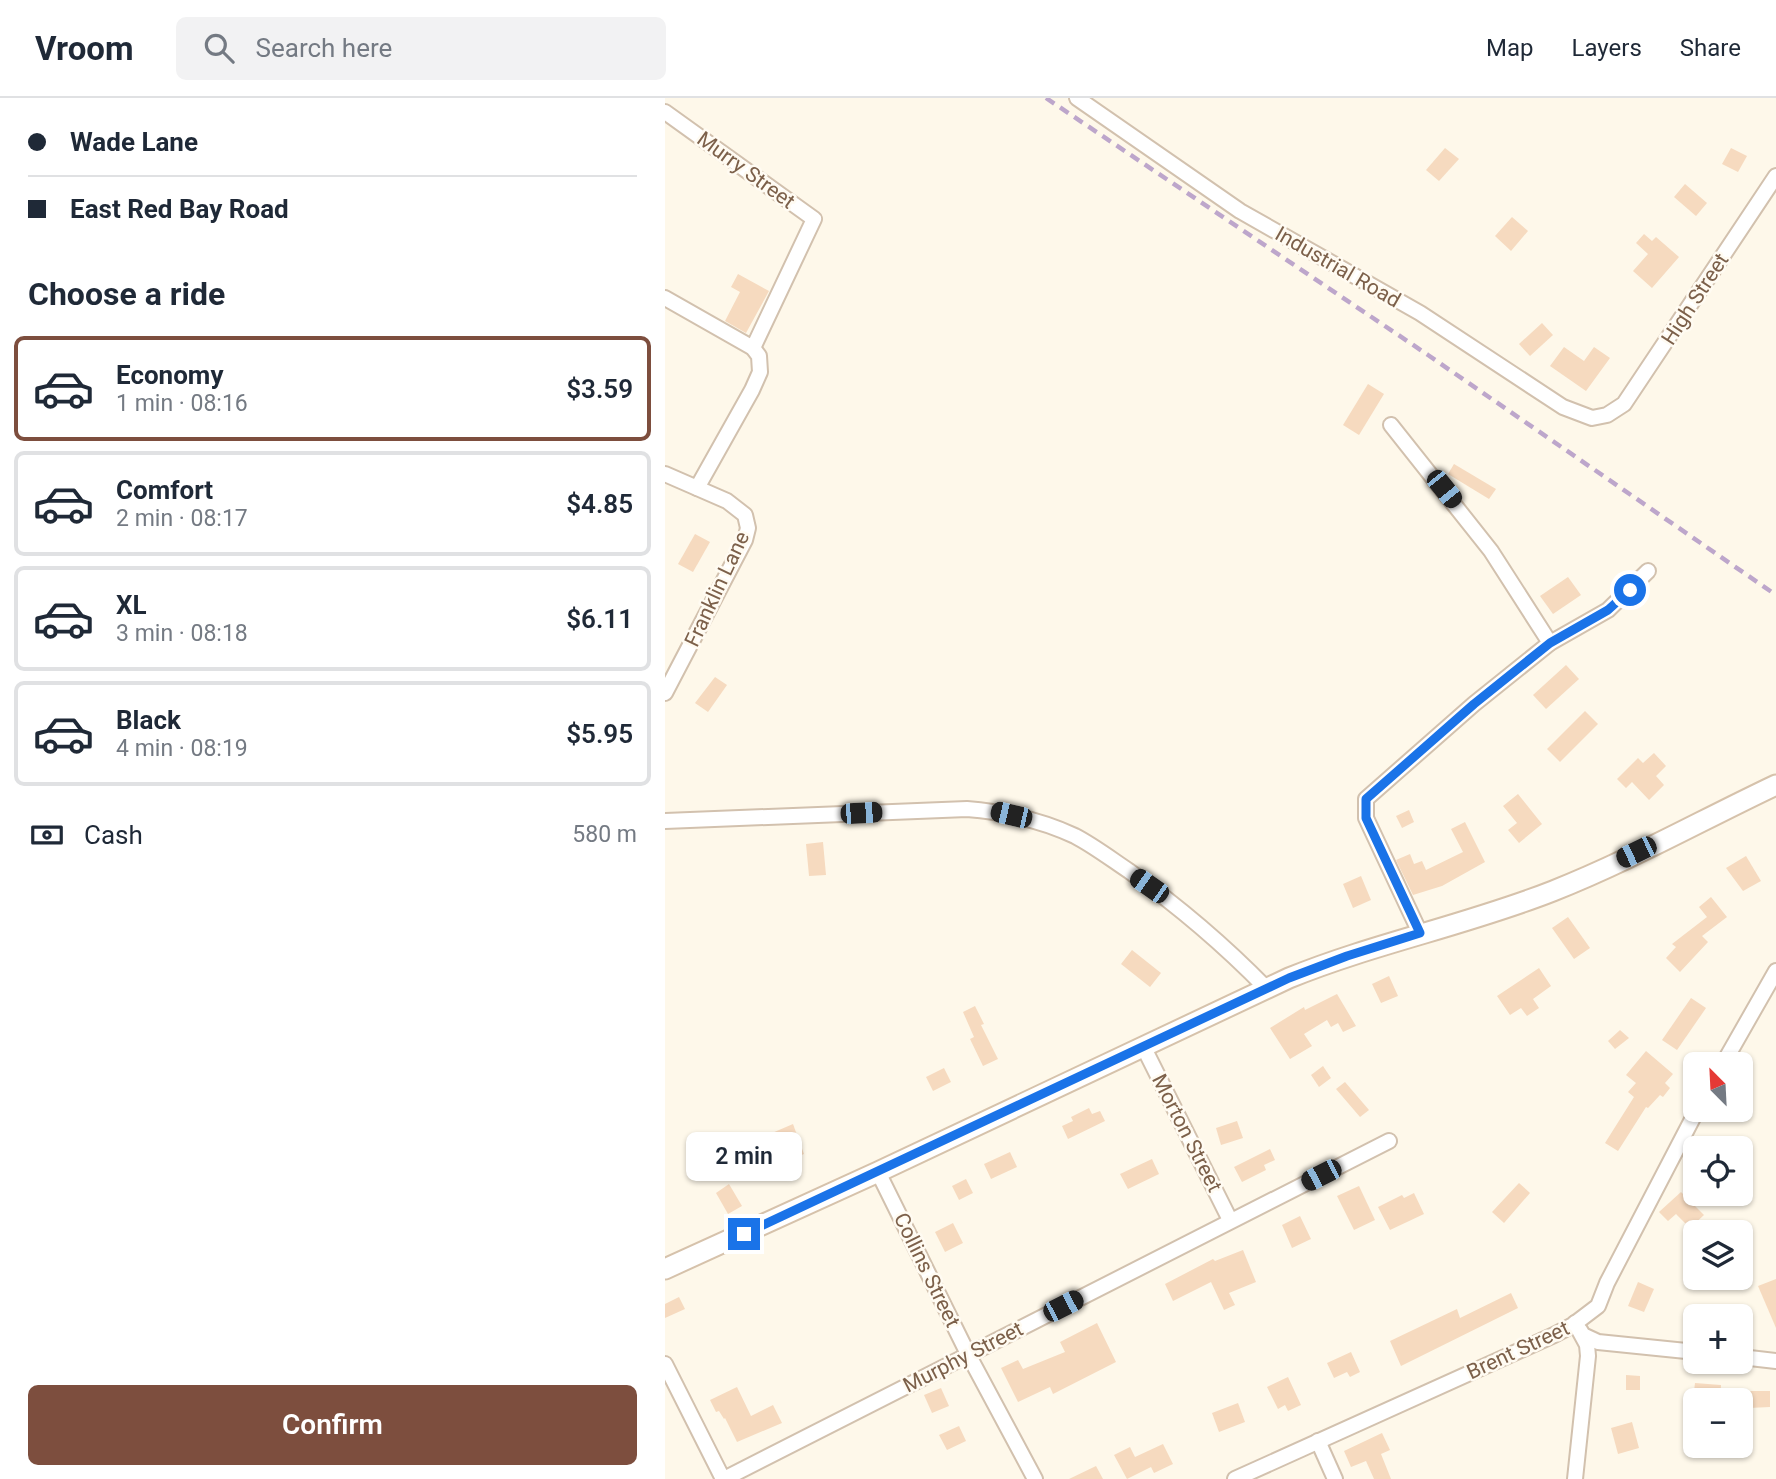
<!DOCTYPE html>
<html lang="en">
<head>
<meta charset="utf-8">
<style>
  body { margin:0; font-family:Roboto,sans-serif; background:#f2f2f3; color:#1f2937; height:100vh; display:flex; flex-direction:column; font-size:26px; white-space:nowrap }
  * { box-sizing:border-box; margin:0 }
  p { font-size:23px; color:#747a83 }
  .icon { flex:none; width:38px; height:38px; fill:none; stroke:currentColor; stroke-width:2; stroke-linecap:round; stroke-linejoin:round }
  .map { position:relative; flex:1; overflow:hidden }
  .drawer { display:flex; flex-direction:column; background:#fff; width:665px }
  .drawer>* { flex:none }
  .guide { display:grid; align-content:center; height:154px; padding:0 28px; background:#fff }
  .needle { width:46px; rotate:336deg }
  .tools { position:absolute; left:1018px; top:954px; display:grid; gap:14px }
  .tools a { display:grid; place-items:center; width:70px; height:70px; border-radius:10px; background:#fff; box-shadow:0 2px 5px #0004; font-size:35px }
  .end { position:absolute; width:32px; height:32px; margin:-16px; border:9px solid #1a73e8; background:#fff; box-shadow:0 0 0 4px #fff }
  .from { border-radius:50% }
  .bubble { position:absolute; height:49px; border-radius:10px; background:#fff; box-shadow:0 2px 5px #0004; font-size:23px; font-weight:600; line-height:49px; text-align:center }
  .car { position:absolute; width:21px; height:42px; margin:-21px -10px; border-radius:9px; box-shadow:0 0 5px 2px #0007; background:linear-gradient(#222 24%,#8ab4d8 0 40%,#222 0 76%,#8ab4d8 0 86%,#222 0) }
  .guide b { display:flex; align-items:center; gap:24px; height:66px; font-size:26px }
  .guide b+b { border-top:2px solid #e0e1e3 }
  .guide i { width:18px; height:18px; background:#1f2937 }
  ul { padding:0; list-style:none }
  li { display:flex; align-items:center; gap:21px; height:105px; margin:0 14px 10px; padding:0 14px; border:4px solid #e0e1e3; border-radius:10px }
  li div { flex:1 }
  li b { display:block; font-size:26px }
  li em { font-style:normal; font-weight:600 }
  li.current { border-color:#7d4e3e }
  li>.icon { width:63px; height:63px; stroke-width:1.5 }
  h2 { padding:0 28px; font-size:32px; line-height:84px }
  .pay { display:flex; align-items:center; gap:18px; height:77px; padding:0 28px; font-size:26px }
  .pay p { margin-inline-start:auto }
  .action { display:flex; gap:14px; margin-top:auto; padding:14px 28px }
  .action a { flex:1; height:80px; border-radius:10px; background:#7d4e3e; color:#fff; font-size:28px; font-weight:600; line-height:80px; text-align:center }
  header { display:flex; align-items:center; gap:42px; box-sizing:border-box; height:98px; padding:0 35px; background:#fff; border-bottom:2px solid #e0e1e3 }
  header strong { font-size:33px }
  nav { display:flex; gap:38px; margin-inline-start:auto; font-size:24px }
  .search { width:490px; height:63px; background:#f2f2f3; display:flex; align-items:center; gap:18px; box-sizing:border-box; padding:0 24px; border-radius:10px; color:#747a83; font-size:26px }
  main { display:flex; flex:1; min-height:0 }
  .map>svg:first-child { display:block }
</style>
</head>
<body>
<header>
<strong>Vroom</strong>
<div class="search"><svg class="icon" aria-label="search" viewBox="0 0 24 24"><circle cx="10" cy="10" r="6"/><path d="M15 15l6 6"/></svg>Search here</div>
<nav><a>Map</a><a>Layers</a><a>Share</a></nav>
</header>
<main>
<section class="drawer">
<div class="guide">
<b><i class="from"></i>Wade Lane</b>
<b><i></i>East Red Bay Road</b>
</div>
<h2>Choose a ride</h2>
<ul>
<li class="current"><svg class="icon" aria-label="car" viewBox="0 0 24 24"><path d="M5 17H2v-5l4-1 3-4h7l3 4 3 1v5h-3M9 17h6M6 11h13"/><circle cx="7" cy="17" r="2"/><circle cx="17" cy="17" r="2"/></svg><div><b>Economy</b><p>1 min · 08:16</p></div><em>$3.59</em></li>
<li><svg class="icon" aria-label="car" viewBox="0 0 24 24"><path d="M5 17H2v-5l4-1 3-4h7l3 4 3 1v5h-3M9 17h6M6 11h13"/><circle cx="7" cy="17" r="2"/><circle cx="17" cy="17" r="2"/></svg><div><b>Comfort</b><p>2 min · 08:17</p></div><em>$4.85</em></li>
<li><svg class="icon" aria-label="car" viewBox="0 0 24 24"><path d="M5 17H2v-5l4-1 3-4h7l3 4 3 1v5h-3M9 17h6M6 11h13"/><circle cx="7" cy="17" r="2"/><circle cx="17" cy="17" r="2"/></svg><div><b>XL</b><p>3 min · 08:18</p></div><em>$6.11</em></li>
<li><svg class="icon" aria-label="car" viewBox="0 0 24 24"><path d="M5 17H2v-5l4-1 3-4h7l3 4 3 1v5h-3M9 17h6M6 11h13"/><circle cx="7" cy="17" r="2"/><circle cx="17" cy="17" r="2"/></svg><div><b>Black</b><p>4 min · 08:19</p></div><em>$5.95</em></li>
</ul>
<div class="pay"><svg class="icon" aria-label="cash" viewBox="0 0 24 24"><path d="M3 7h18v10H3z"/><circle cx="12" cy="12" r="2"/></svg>Cash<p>580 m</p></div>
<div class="action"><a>Confirm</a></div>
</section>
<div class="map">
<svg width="1111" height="1381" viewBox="0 0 1111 1381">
  <rect width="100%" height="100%" fill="#fef8ea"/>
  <g fill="#f6dabf">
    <polygon points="780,50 794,61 774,83 761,72"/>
    <polygon points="1066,50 1082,58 1073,74 1057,66"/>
    <polygon points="1020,86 1042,105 1031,118 1009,99"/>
    <polygon points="847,119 863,133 846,153 830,138"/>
    <polygon points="979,136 987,143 991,139 1014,159 987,190 968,173 983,156 971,145"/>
    <polygon points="73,176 104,193 81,235 60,223 75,194 66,189"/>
    <polygon points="877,225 888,237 865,258 854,246"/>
    <polygon points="899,249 919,263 929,249 945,260 921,293 885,268"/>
    <polygon points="703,286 719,296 694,337 678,327"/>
    <polygon points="789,366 831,391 824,401 783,376"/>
    <polygon points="30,436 45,444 28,474 13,466"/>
    <polygon points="903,479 916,497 888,516 875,498"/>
    <polygon points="901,567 914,581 881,611 868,597"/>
    <polygon points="50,579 62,587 43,614 30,605"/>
    <polygon points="920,613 933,626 895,664 882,651"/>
    <polygon points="989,655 1001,668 991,678 999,687 984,702 967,684 961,690 952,681 973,660 978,665"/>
    <polygon points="853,696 877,726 854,745 843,732 852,725 838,708"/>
    <polygon points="744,712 749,724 737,730 731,718"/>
    <polygon points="800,724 820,764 777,788 748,797 731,762 745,756 749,766 757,763 761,772 798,754 786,731"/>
    <polygon points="158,744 161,777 144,778 141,746"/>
    <polygon points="1081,758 1096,783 1078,793 1061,770"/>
    <polygon points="696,778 706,802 688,810 678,786"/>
    <polygon points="1046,799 1062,819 1037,838 1043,844 1015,874 1001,860 1011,849 1007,846 1042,819 1034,809"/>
    <polygon points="903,819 925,850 909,861 887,830"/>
    <polygon points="467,852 496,875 485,889 456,866"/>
    <polygon points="874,870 886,888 868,901 874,910 862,918 856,910 845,917 832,898"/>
    <polygon points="724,878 733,898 716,905 707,886"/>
    <polygon points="672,896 691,928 678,934 673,925 666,929 662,922 639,936 647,948 625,961 605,930 639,909 640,912"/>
    <polygon points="1026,900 1041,910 1012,952 997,942"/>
    <polygon points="310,908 319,926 316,927 333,961 318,968 305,941 309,939 298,914"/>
    <polygon points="955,932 964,940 950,951 943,943"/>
    <polygon points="981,953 1008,976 1000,985 1005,990 998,999 995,997 983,1010 981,1009 953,1053 940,1045 969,999 963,994 971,985 961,977"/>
    <polygon points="658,968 666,980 654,989 646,977"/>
    <polygon points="279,970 286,984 268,993 261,979"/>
    <polygon points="680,984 704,1012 695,1019 671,991"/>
    <polygon points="424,1010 427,1016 435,1013 440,1023 403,1041 397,1028 408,1023 406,1019"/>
    <polygon points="572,1023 578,1040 556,1047 551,1030"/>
    <polygon points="128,1026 139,1056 119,1064 107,1035"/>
    <polygon points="605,1051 610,1062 599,1067 601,1072 577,1084 569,1069"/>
    <polygon points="345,1054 352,1069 326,1081 319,1066"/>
    <polygon points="487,1061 494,1076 463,1091 455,1076"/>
    <polygon points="301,1081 308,1095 294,1102 287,1088"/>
    <polygon points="854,1085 865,1095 839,1125 827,1114"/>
    <polygon points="64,1086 77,1108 63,1116 51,1095"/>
    <polygon points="694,1088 710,1122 689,1132 672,1098"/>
    <polygon points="1016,1094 1039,1117 1025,1130 1011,1116 1003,1123 994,1114"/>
    <polygon points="749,1095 759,1116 725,1132 713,1109 737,1097 739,1100"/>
    <polygon points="635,1118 646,1141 627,1150 617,1127"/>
    <polygon points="288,1125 298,1145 280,1154 270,1134"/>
    <polygon points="578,1152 591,1184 564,1195 570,1207 559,1212 546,1184 508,1203 500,1186 548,1161 550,1163"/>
    <polygon points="1111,1181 1111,1230 1093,1188"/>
    <polygon points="973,1184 989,1191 979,1214 963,1208"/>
    <polygon points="846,1195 853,1210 736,1268 725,1243 792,1211 795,1220"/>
    <polygon points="14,1199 20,1211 0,1220 0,1206"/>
    <polygon points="432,1225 451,1264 388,1296 385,1289 353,1304 336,1270 353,1262 358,1271 400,1254 395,1244"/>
    <polygon points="686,1254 695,1274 685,1279 682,1274 669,1280 662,1265"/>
    <polygon points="961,1277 975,1278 975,1292 961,1292"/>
    <polygon points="623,1279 636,1307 623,1313 620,1307 613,1311 602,1289"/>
    <polygon points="1030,1285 1056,1287 1055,1302 1028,1302"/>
    <polygon points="72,1289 86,1318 108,1307 117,1325 72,1344 60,1320 59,1321 54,1313 51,1314 45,1302"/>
    <polygon points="276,1290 284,1308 267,1315 259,1297"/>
    <polygon points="1084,1293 1105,1293 1105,1309 1084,1310"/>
    <polygon points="573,1305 580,1324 554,1334 547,1315"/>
    <polygon points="967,1324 974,1350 953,1356 946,1330"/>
    <polygon points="294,1328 301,1343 282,1352 274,1337"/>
    <polygon points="717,1335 725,1352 716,1356 726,1381 709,1381 701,1363 686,1369 679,1353"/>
    <polygon points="498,1346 508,1366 489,1375 486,1369 462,1381 449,1357 465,1349 470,1359"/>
    <polygon points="431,1368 438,1381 404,1381"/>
  </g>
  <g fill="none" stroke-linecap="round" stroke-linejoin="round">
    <defs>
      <g id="street">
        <polyline points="412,0 575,113 755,215 898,309 927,320 942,317 959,306 1111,78"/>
        <polyline points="0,14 149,121 88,250"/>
        <polyline points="0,200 88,250 94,258 95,274 87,292 32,390"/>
        <polyline points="726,327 826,453 885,545"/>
        <polyline points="0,376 62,403 80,417 83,430 80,442 0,595"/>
        <path d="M0,723L302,711C339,714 376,722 410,738C429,748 446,761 464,773C513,808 559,847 601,890"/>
        <polyline points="755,835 701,720 701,701 809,606 885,545 943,512 983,473"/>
        <polyline points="478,948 565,1122"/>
        <polyline points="1058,966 1111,873"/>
        <polyline points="213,1074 303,1256 370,1381"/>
        <polyline points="915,1232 918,1237 933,1244 1031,1254"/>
        <polyline points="1076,1259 1111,1263"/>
        <polyline points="0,1266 58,1381"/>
        <polyline points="653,1343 670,1381"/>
        <polyline points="59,1381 724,1043"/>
        <polyline points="570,1381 889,1237 908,1227 933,1208 942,1185 1032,1012"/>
        <polyline points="910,1381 923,1258 922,1247 910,1225"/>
      </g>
      <path id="secondary" d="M0,1171L213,1074L624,880C710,845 802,827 888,793C964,763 1037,722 1111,687"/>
    </defs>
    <use href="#street" stroke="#d2c1ae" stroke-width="18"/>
    <use href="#secondary" stroke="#d6c2ab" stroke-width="23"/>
    <use href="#street" stroke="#fff" stroke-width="14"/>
    <use href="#secondary" stroke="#fff" stroke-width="19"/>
    <polyline stroke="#bda6cb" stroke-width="4.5" stroke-dasharray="10 7" stroke-linecap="butt" points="381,0 763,257 1111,497"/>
  </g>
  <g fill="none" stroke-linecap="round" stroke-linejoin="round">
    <polyline stroke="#1a73e8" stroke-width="9" points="79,1136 624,880 682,858 755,835 701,720 701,701 809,606 885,545 943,512 965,492"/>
  </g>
  <g text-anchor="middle" stroke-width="5" stroke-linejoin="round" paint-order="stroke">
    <g font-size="21" fill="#7c604a" stroke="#fffbf2">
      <text transform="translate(81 72) rotate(36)" y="7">Murry Street</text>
      <text transform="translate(673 169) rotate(30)" y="7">Industrial Road</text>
      <text transform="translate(1030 201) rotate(-57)" y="7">High Street</text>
      <text transform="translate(52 491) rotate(-65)" y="7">Franklin Lane</text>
      <text transform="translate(522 1035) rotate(63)" y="7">Morton Street</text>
      <text transform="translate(262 1172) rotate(64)" y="7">Collins Street</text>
      <text transform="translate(853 1252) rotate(-25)" y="7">Brent Street</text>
      <text transform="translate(298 1259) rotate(-27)" y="7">Murphy Street</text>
    </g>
  </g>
</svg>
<div class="tools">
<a><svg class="needle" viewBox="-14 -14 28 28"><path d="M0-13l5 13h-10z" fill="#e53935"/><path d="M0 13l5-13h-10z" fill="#747a83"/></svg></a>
<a><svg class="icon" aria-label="locate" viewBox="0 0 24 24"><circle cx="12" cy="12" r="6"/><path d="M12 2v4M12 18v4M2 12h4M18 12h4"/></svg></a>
<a><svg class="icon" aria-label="layers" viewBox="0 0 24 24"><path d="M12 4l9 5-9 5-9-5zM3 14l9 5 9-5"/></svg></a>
<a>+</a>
<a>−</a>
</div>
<i class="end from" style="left:965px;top:492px"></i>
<i class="end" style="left:79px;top:1136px"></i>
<div class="bubble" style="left:21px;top:1034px;width:116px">2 min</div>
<i class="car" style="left:779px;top:391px;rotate:141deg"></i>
<i class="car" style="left:196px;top:715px;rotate:87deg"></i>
<i class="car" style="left:346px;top:717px;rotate:283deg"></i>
<i class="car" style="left:971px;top:754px;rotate:244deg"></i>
<i class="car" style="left:484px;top:788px;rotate:305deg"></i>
<i class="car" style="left:656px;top:1077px;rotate:243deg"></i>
<i class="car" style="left:398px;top:1208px;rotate:63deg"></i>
</div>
</main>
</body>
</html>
